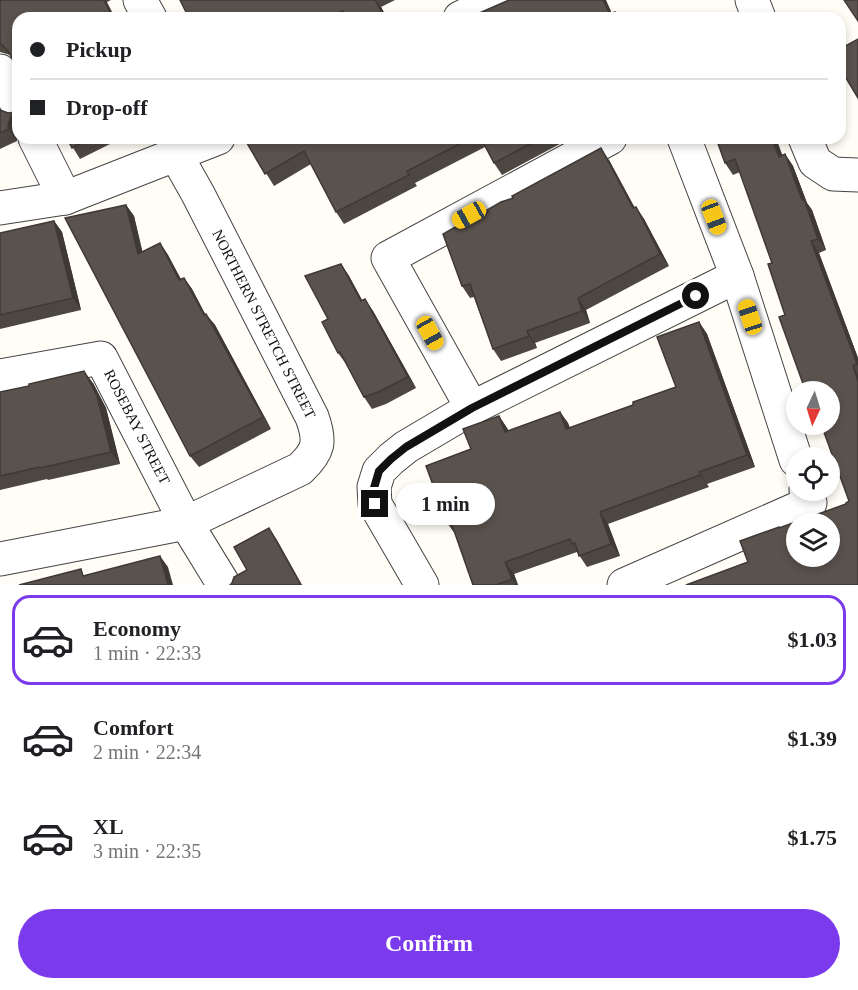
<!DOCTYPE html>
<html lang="en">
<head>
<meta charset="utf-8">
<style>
  body { margin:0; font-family:Georgia,serif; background:#f2f2f2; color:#202124; height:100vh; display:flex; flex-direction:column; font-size:22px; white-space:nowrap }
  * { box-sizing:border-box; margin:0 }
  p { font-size:20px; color:#757577 }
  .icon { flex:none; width:33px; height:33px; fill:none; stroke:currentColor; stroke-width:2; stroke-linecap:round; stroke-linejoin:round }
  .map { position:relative; height:585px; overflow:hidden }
  .panel { display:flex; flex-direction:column; background:#fff; flex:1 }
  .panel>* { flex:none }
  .top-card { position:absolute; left:12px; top:12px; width:834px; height:132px; border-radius:18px; box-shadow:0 3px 9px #0003; display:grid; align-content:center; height:132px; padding:0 18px; background:#fff }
  .needle { width:39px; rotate:184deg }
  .tools { position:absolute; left:786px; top:381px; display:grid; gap:12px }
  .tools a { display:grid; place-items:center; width:54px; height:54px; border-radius:50%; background:#fff; box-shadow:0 3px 9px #0003; font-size:30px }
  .end { position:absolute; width:27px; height:27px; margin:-14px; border:8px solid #111; background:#fff; box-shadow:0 0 0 3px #fff }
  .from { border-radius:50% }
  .bubble { position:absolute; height:42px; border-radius:21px; background:#fff; box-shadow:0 3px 9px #0003; font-size:20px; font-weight:700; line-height:42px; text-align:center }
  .car { position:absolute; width:18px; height:36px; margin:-18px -9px; border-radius:8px; box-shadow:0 0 4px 2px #0007; background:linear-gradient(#f5c518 24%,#345 0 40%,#f5c518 0 76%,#345 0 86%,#f5c518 0) }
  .top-card b { display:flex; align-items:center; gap:21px; height:57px; font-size:22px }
  .top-card b+b { border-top:2px solid #e0e0e0 }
  .top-card i { width:15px; height:15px; background:#202124 }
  ul { padding:10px 0 0; list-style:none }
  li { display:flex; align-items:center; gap:18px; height:90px; margin:0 12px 9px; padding:0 6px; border:3px solid transparent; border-radius:18px }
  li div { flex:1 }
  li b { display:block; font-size:22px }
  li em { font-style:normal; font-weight:700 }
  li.current { border-color:#7c3aed }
  li>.icon { width:54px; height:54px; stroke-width:1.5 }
  .cta { display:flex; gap:12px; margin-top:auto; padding:12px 18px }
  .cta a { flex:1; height:69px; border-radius:36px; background:#7c3aed; color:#fff; font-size:24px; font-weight:700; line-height:69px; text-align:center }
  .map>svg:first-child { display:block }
</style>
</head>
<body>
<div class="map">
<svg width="858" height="585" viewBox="0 0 858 585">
  <rect width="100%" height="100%" fill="#fffdf5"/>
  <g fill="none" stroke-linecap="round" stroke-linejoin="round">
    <defs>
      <g id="minor">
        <polyline points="140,0 150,18"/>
        <polyline points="752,0 759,18"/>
        <polyline points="460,18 496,0"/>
        <polyline points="0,71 18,106"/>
        <polyline points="35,138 65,198"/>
        <polyline points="684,138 737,276 796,460"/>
        <polyline points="805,138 815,162 833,174 858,175"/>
        <polyline points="0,208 65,198 218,138"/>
        <polyline points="0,376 101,358 186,523 224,585"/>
        <polyline points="472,408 388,258 610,138"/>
        <path d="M0,559L186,523L300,469C319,451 321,442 312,417L198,194L176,155"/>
        <polyline points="422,585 375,504 374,487 379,471 391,459 406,447 472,408 737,276"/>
        <polyline points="624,585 810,503 806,490"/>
      </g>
    </defs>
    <use href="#minor" stroke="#444" stroke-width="35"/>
    <use href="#minor" stroke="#fff" stroke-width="33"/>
  </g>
  <g fill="#4d4742">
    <polygon points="0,0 111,0 107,2 115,18 18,18 12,57 10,55 0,52"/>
    <polygon points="180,0 395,0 381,7 387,18 189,18"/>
    <polygon points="0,110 8,113 16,112 18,114 17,141 0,149"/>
    <polygon points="67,138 122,138 80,159"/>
    <polygon points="244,138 571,138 502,175 494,163 485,147 415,183 417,186 344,224 336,212 311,164 274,186"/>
    <polygon points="716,138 776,138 782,155 785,154 793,166 807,203 812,210 826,250 819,253 858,358 858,585 748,562 780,528 846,504 849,501 785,315 772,263 740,172 733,175 725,163"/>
    <polygon points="609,160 635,208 636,207 644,219 669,266 586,310 590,323 535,343 537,348 501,361 493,349 474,297 470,298 462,286 488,212"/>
    <polygon points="126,205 134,216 142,252 160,243 168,255 181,279 184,278 192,289 205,314 215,325 271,429 199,467 190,456"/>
    <polygon points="54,221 62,232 81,310 0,329 0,233"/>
    <polygon points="341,264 349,276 362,300 373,311 416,388 386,404 372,409 364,397 347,365 338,353 328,319"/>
    <polygon points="699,322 707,334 755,467 707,484 709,487 608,524 620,556 587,567 577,552 514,574 518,585 473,585 456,535 447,523 471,449 499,416 509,431 560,412 568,423 570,428 633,405 676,387"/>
    <polygon points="93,383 106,408 120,464 48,480 47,479 0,490 0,392"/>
  </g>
  <g fill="#3f3936">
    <polygon points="104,0 105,0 115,18 113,18"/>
    <polygon points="375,0 381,7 387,18 385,18"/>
    <polygon points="603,0 606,0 614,18 610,14"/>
    <polygon points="11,116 18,127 18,131 16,136 17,141 9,129 8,125"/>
    <polygon points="772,138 776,138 787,168 779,157"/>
    <polygon points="601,148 609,160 641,220 633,208"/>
    <polygon points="785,154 793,166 807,203 812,210 826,250 818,239 802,200"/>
    <polygon points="126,205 134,216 146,266 138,254"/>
    <polygon points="636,207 644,219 669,266 660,254"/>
    <polygon points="54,221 62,232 81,310 73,298"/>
    <polygon points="811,241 819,253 858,358 858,366"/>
    <polygon points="160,243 168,255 187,292 179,280"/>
    <polygon points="341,264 349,276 369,313 361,301"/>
    <polygon points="184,278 192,289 212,327 204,315"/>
    <polygon points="578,298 586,310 590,323 582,311"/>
    <polygon points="365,299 373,311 416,388 408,377"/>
    <polygon points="206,314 215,325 271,429 263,417"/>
    <polygon points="699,322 707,334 755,467 747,455"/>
    <polygon points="527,331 535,343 537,348 529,336"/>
    <polygon points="853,366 858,374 858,381"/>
    <polygon points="84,371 93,383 106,408 120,464 111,452"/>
    <polygon points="560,412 568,423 574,441 566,429"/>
    <polygon points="499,416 507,428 513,444 505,432"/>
    <polygon points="699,472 709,487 700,475"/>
    <polygon points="600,512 608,524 620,556 611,544"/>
    <polygon points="269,528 277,540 302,585 301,585"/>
    <polygon points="160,556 168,567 173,585 168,585"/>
    <polygon points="505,562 514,574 518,585 516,585 512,579"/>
  </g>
  <g fill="#5a524d" stroke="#3f3936" stroke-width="1.5" fill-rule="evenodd">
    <polygon points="0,0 104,0 113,18 18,18 18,69 8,51 0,43"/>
    <polygon points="180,0 375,0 385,18 347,18 343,11 328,18 189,18"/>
    <polygon points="509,0 603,0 610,14 615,12 619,18 473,18 473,17 475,15"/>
    <polygon points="844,0 858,0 858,21"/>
    <polygon points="720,15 721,18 711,18"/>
    <polygon points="858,39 858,98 840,68 840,49"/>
    <polygon points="0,110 8,113 16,112 11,116 8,125 9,129 0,133"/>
    <polygon points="67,138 90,138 72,148"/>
    <polygon points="244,138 471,138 407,171 409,175 336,212 304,151 265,174"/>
    <polygon points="481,138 541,138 494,163"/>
    <path d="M716,138H772L779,157L785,154L802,200L804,199L818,239L811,241L857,364L853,366L858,381V585H686L748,562L740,541L779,527V528L846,504V503L849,501L821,424H830V392H806L779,317L785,315L768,264L772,263L735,159L725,163ZM796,524H830V556H796Z"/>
    <polygon points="601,148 633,208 636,207 660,254 578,298 582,311 527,331 529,336 493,349 470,284 462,286 443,234 471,218 488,212 487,210 501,202 513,198 512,196"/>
    <polygon points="126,205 138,254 160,243 179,280 184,278 204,315 206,314 263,417 190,456 65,218"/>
    <polygon points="54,221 73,298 0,315 0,233"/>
    <polygon points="341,264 361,301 365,299 408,377 378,392 364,397 340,352 338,353 322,322 328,319 305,276"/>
    <polygon points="699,322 747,455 699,472 700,475 600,512 611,544 579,556 575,543 572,544 570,539 505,562 512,579 496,585 473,585 451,522 447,523 426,466 471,449 463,429 499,416 505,432 560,412 566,429 633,405 633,402 676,387 657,337"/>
    <polygon points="84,371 97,396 111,452 40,468 39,467 0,476 0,392 29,386 29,384"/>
    <polygon points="269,528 301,585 230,585 232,583 234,577 247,570 234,547"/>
    <polygon points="160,556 168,585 19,585 81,569 83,576"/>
  </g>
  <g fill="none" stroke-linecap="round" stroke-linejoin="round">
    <polyline stroke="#111" stroke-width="8" points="375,504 374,488 379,471 391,459 406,447 472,408 696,296"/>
  </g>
  <g text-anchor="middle" stroke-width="6" stroke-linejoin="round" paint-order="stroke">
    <g font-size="15" fill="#111" stroke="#fff">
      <text transform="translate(264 324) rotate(63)" y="5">NORTHERN STRETCH STREET</text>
      <text transform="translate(137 427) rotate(63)" y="5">ROSEBAY STREET</text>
    </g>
  </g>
</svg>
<div class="tools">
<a><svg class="needle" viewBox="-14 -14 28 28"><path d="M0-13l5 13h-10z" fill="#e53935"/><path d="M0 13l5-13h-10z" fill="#757577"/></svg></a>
<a><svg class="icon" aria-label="locate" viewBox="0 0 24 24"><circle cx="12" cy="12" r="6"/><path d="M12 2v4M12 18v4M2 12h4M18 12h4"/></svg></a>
<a><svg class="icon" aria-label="layers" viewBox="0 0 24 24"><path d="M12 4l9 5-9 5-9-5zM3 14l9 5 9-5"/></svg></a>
</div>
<i class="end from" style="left:696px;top:296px"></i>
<i class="end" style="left:375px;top:504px"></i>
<div class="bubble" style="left:396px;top:483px;width:99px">1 min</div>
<i class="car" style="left:469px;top:215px;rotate:241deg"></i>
<i class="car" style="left:714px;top:217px;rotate:159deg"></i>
<i class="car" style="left:750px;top:317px;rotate:342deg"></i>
<i class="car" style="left:430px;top:333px;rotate:151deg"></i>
<div class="top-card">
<b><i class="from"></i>Pickup</b>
<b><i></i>Drop-off</b>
</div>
</div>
<section class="panel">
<ul>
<li class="current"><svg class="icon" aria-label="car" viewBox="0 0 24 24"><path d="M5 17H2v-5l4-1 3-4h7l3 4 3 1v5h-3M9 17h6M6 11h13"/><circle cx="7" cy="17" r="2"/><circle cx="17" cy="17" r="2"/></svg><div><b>Economy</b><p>1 min · 22:33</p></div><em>$1.03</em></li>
<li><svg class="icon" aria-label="car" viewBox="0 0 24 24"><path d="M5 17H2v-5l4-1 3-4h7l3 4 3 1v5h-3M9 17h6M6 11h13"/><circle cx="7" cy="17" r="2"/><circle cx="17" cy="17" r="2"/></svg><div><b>Comfort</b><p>2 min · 22:34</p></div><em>$1.39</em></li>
<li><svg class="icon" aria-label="car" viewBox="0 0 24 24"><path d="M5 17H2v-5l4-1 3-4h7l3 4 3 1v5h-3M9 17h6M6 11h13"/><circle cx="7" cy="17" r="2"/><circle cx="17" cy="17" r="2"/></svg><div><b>XL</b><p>3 min · 22:35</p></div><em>$1.75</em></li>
</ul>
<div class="cta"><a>Confirm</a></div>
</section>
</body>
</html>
